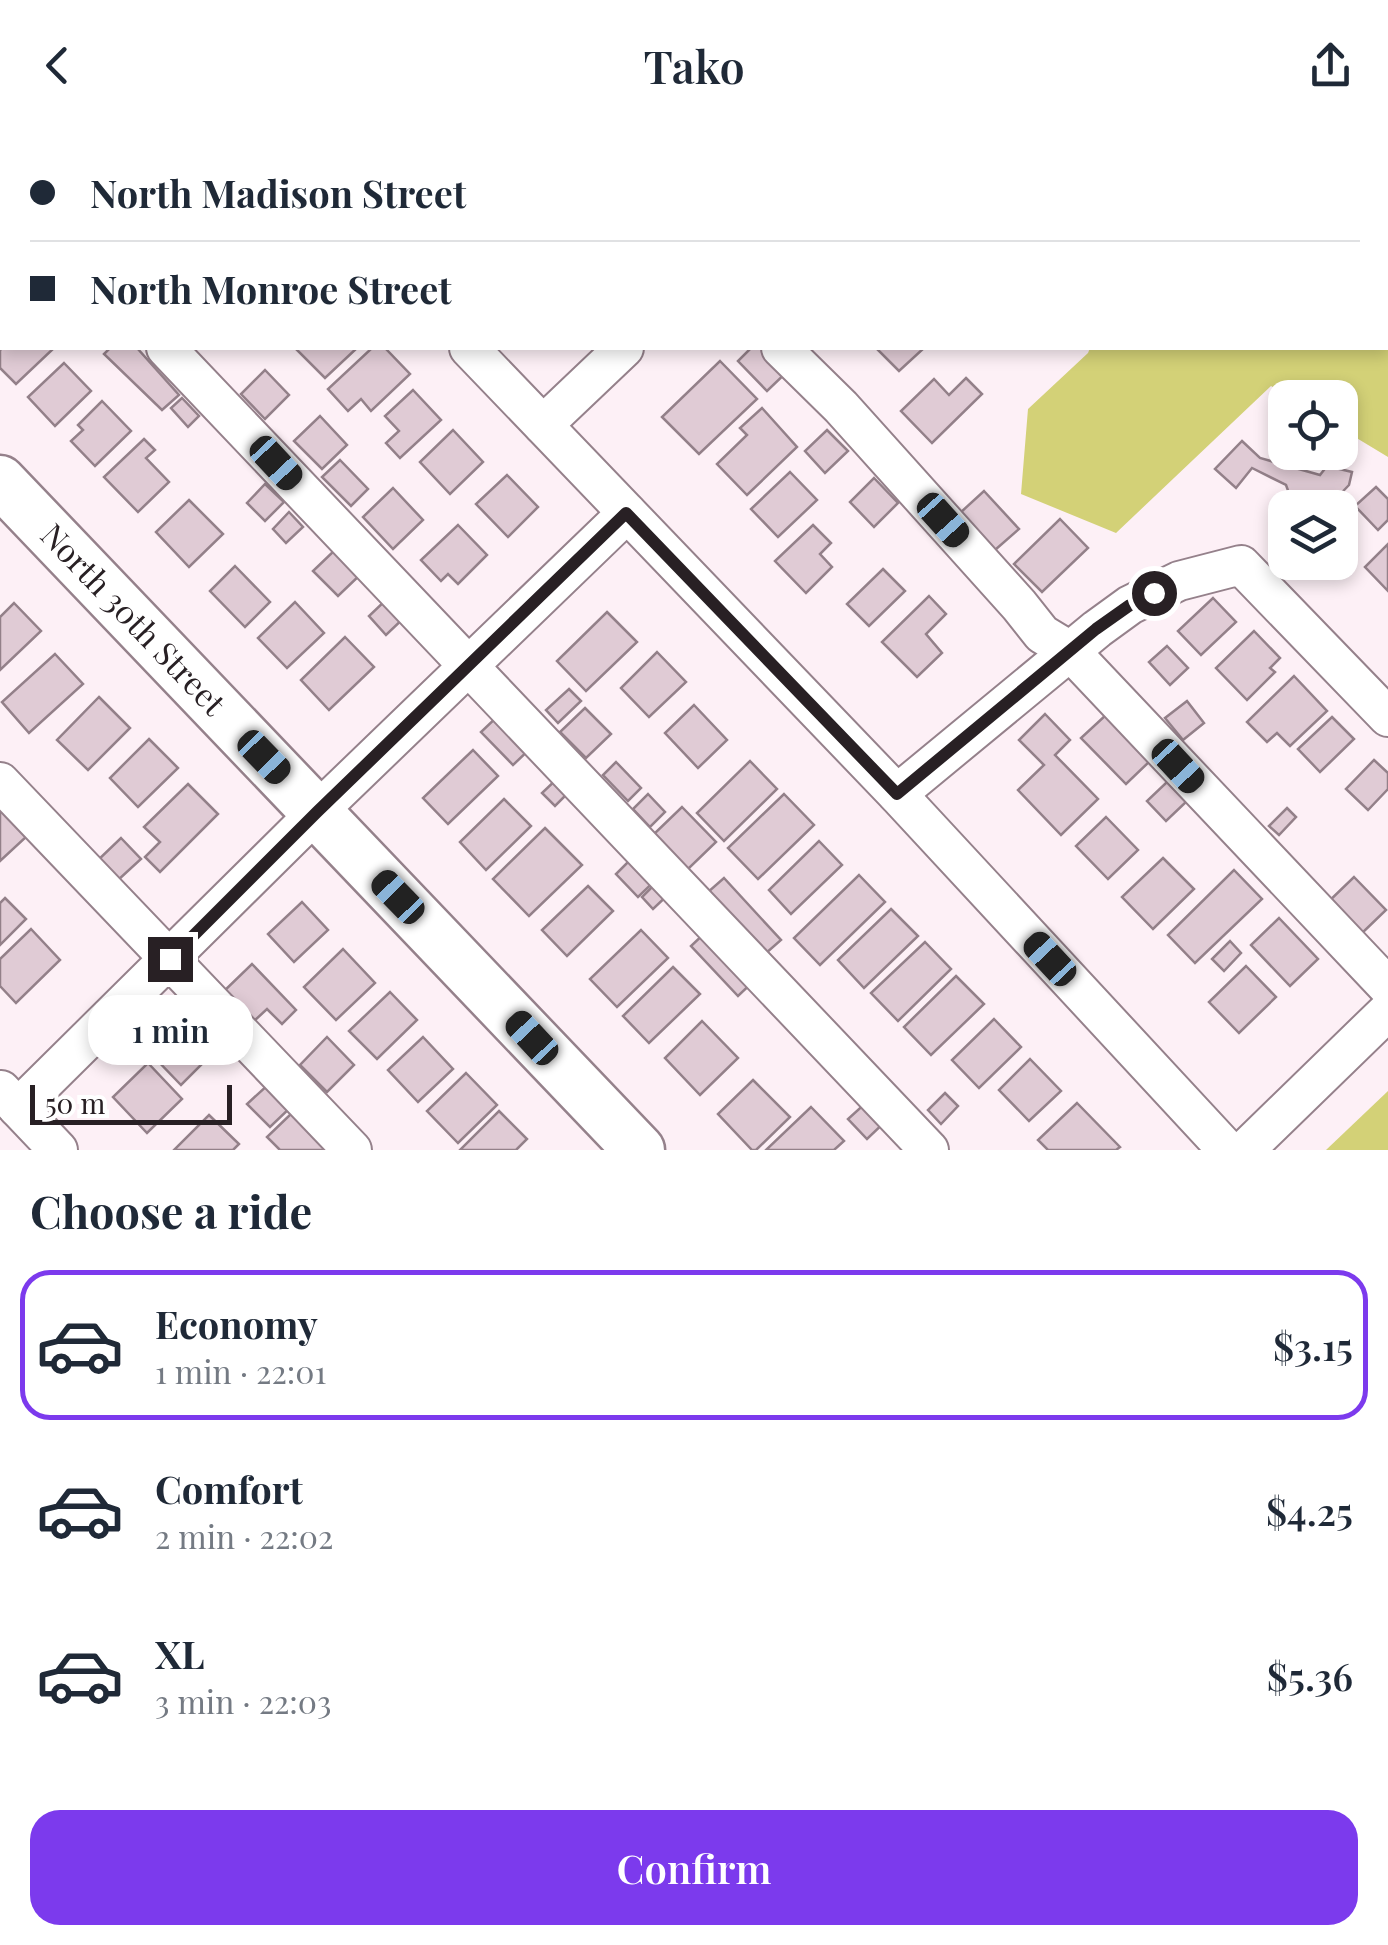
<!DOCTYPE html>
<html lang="en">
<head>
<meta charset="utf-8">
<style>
  body { margin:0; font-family:"Playfair Display",serif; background:#f2f2f3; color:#1f2937; height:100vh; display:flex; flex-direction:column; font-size:38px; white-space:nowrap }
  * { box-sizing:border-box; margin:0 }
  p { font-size:32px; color:#747a83 }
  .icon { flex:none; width:55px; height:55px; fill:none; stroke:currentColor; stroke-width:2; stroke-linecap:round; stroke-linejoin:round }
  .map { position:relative; height:1020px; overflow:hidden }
  .details { display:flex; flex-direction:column; background:#fff; flex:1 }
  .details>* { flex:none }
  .banner { position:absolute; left:0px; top:0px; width:1390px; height:220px; box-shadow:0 5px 15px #0003; display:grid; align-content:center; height:220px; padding:0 30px; background:#fff }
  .controls { position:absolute; left:1268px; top:250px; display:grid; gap:20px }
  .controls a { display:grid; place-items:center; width:90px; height:90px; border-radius:20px; background:#fff; box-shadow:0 5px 15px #0003; font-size:50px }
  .scale { position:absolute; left:30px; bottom:25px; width:202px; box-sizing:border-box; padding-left:10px; border:5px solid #282024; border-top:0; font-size:28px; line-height:35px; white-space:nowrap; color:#282024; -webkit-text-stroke:8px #fff; paint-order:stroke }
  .end { position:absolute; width:45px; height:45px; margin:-22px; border:12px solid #282024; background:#fff; box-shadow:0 0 0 5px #fff }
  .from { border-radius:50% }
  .bubble { position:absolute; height:70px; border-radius:30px; background:#fff; box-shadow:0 5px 15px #0003; font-size:32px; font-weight:600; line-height:70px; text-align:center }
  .car { position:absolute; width:30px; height:60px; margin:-30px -15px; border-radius:12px; box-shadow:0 0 8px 2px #0007; background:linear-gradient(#222 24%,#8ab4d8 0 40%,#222 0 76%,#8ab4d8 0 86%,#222 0) }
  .banner b { display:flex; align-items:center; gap:35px; height:95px; font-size:38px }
  .banner b+b { border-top:2px solid #e0e1e3 }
  .banner i { width:25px; height:25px; background:#1f2937 }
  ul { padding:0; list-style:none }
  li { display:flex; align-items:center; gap:30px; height:150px; margin:0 20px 15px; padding:0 10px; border:5px solid transparent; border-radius:30px }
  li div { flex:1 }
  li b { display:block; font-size:38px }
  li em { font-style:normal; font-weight:600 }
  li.current { border-color:#7c3aed }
  li>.icon { width:90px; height:90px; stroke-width:1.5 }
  h2 { padding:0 30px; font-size:45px; line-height:120px }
  .primary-button { display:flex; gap:20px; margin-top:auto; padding:20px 30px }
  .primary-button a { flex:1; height:115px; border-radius:30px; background:#7c3aed; color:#fff; font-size:40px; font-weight:600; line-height:115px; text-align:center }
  header { display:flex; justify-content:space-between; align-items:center; height:130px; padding:0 30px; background:#fff; font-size:45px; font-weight:600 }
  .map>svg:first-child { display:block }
</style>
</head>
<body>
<header><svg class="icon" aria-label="back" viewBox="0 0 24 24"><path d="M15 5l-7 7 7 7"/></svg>Tako<svg class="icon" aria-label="share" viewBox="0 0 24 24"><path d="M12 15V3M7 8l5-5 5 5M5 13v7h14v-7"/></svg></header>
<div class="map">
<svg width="1388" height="1020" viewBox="0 0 1388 1020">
  <rect width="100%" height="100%" fill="#fdf0f6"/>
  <g fill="#d3d177">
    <polygon points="1388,101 1388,327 1340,298 1340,268 1290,267 1271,256 1116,403 1021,364 1028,279 1088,223 1090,218 1388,218"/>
    <polygon points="1388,961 1388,1020 1326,1020"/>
  </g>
  <g fill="#e0cbd5" stroke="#938089" stroke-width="2.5">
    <polygon points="3,218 54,218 16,254 0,238 0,220"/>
    <polygon points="110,218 137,218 179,265 162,280 104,224"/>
    <polygon points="295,218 357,218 325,248"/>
    <polygon points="372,218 385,218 410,244 371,281 361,269 348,281 328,259"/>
    <polygon points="751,218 771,218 791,238 767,261 738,231"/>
    <polygon points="876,218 924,218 899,241"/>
    <polygon points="720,231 757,269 699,324 662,287"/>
    <polygon points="64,233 91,261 55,296 28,267"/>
    <polygon points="265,240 289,265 265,289 241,264"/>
    <polygon points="966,248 982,264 932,313 901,281 934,249 949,265"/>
    <polygon points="413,260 441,290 400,328 386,313 399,301 385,286"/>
    <polygon points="182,268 199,286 188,297 171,278"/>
    <polygon points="102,271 131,301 95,336 71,311 83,300 78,295"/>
    <polygon points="762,278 797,317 747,365 717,334 747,305 740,298"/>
    <polygon points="320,286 347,315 322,339 294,311"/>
    <polygon points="453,300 483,332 450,364 420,332"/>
    <polygon points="827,300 848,321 825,343 805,321"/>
    <polygon points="144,309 155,320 146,328 169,352 138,382 104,347"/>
    <polygon points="1242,311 1260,328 1320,345 1327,336 1352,342 1349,355 1327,378 1286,378 1290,366 1286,355 1252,338 1236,358 1215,339"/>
    <polygon points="340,330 368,359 351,376 322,347"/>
    <polygon points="790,342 817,370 778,407 751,379"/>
    <polygon points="507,345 538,377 508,407 476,374"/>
    <polygon points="874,348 898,373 874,397 850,372"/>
    <polygon points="265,354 284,372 265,391 247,373"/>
    <polygon points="1376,357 1388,369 1388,390 1378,400 1355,376"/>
    <polygon points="393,358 423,390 393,419 363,387"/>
    <polygon points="984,361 1019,399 995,420 960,383"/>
    <polygon points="189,370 223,404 189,437 156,402"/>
    <polygon points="289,382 303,397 286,413 273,399"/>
    <polygon points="1060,389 1088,418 1042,462 1014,434"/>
    <polygon points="458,395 487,425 458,454 448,444 441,451 421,430"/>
    <polygon points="813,395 831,413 820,424 832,437 806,463 775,431"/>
    <polygon points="1388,414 1388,461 1365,437"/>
    <polygon points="337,418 362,443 338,466 313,441"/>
    <polygon points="235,436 270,472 245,497 210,461"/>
    <polygon points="883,439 905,461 869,496 847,474"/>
    <polygon points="929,466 946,484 926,504 942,523 917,547 882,512"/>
    <polygon points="389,467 407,485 386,505 369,486"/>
    <polygon points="1213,468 1236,492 1201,525 1178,501"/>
    <polygon points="295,472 324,503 287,538 258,508"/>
    <polygon points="14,473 41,501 0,540 0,487"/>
    <polygon points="607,482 637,512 586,561 557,531"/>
    <polygon points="1254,501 1280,528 1270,538 1275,542 1247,570 1216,538"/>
    <polygon points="345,507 374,537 329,580 301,550"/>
    <polygon points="1167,516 1188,538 1170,555 1149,532"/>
    <polygon points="657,522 686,552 649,587 621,558"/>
    <polygon points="55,524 83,554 29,603 2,572"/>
    <polygon points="1294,546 1327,581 1290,616 1277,603 1267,612 1247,592"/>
    <polygon points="569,559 581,571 558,593 546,580"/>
    <polygon points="99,567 130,598 88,640 57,610"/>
    <polygon points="1187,571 1204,593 1183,610 1165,588"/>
    <polygon points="694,575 727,610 698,638 665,603"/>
    <polygon points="585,578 611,604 586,628 560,602"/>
    <polygon points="501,583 533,616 513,635 481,602"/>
    <polygon points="1045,584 1070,610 1055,625 1098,669 1061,705 1018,660 1044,635 1019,610"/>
    <polygon points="1107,584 1151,630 1126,654 1081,608"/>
    <polygon points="1332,587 1354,609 1320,642 1298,619"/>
    <polygon points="149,609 178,638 138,677 110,648"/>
    <polygon points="473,620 498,646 448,694 423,668"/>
    <polygon points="1374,630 1388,643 1388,659 1368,680 1346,659"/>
    <polygon points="750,631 777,659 724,711 697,683"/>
    <polygon points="616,632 641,658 628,671 603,645"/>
    <polygon points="561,645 574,657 555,676 542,663"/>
    <polygon points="1167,652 1186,672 1166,691 1147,671"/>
    <polygon points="188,654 218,684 160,742 145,727 160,712 144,697"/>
    <polygon points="648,664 665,682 650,697 633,679"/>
    <polygon points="784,664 814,695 758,749 728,718"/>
    <polygon points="504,669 531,696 486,740 460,712"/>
    <polygon points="682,677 716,712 688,739 654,704"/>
    <polygon points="1287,678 1296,687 1279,705 1269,696"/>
    <polygon points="1,680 26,707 0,731 0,681"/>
    <polygon points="1106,687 1138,720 1108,749 1076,716"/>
    <polygon points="545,698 582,735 529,786 493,749"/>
    <polygon points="121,708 141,729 117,751 97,731"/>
    <polygon points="819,711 842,735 791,784 769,760"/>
    <polygon points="638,722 661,745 638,767 616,744"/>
    <polygon points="1163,728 1194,759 1153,799 1122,767"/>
    <polygon points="1234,740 1262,769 1195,833 1168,805"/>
    <polygon points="859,745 885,772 820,835 794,808"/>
    <polygon points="1354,747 1386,780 1358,807 1326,774"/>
    <polygon points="724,748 781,810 765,824 708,762"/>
    <polygon points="659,750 671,762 653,779 642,767"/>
    <polygon points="588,756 613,781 567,826 542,800"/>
    <polygon points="5,768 26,789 0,815 0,773"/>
    <polygon points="302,772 328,800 294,832 268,804"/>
    <polygon points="891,779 918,806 864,858 838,830"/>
    <polygon points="1279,788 1318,829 1290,856 1251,815"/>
    <polygon points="710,798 757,848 738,866 691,816"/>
    <polygon points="31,799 60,830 16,873 0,856 0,829"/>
    <polygon points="641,800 668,828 617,877 590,849"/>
    <polygon points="1230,811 1241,823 1224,841 1212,829"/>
    <polygon points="925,812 951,839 898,891 871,863"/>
    <polygon points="343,819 375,853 336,890 304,857"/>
    <polygon points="252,834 296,880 282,894 267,879 253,892 223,862"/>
    <polygon points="1246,836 1276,867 1239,903 1209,872"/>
    <polygon points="673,837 700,864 649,913 623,886"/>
    <polygon points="956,846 984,874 931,925 904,897"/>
    <polygon points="390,862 417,890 377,929 349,901"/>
    <polygon points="198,888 223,913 181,955 156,929"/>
    <polygon points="994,889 1021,917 979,958 952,930"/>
    <polygon points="702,891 738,928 700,965 665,928"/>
    <polygon points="327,907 354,935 327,962 300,935"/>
    <polygon points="423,907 453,939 418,972 388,940"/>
    <polygon points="1030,929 1061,961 1029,991 999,960"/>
    <polygon points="148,933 182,969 147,1003 113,967"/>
    <polygon points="466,943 497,975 458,1013 427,981"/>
    <polygon points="753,950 790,987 756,1020 752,1020 718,984"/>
    <polygon points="270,953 292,976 270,997 247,974"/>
    <polygon points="945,963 958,976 941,994 928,980"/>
    <polygon points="869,970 887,990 867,1009 848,989"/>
    <polygon points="1077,973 1120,1017 1116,1020 1048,1020 1038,1010"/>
    <polygon points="811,977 844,1011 834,1020 766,1020"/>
    <polygon points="294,981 331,1020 280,1020 267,1007"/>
    <polygon points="499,981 527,1009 516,1020 460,1020"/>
    <polygon points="209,985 239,1014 233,1020 174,1020"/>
  </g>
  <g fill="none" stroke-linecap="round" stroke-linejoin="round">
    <defs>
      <g id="minor">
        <polyline points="264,0 266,2"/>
        <polyline points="570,0 572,2"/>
        <polyline points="818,0 821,2"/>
        <polyline points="1149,0 1151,2"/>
        <polyline points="871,2 874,0"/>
        <polyline points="0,43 2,46"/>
        <polyline points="166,218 929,1020"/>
        <polyline points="469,218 897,664 1227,1020"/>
        <polyline points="781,218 841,277 1019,475 1042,504 1070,521 1388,857"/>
        <polyline points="543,295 624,218"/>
        <polyline points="0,652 352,1020"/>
        <polyline points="897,664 1097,499 1130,475 1179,451 1241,435 1388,587"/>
        <polyline points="1,960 58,1020"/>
        <polyline points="18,978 317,682 627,383"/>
        <polyline points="1245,1020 1388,881"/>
      </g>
      <g id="major">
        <path id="s1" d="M0,351L639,1020"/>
      </g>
    </defs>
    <use href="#minor" stroke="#95818b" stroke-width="42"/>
    <use href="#major" stroke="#95818b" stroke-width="55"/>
    <use href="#minor" stroke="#fff" stroke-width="38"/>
    <use href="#major" stroke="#fff" stroke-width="50"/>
  </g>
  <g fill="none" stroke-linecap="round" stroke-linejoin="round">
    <polyline stroke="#282024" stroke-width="12" points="170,829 317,682 626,383 897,664 1096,499 1130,475 1154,463"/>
  </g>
  <g text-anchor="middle" stroke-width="8" stroke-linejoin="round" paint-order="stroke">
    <g font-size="32" fill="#282024" stroke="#fff">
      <text dy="11" stroke="none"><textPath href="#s1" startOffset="192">North 30th Street</textPath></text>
    </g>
  </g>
</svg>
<div class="controls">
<a><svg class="icon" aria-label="locate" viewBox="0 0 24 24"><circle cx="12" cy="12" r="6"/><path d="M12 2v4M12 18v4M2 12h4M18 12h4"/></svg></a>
<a><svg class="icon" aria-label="layers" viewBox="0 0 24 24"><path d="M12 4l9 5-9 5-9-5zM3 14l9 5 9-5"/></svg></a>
</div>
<div class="scale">50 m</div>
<i class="end from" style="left:1154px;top:463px"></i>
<i class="end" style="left:170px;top:829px"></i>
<div class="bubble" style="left:88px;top:865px;width:165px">1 min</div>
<i class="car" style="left:276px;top:333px;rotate:137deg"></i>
<i class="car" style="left:943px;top:390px;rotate:138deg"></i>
<i class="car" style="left:264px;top:627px;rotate:136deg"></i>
<i class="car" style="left:1178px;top:636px;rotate:137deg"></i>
<i class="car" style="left:398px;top:767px;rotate:316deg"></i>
<i class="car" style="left:1050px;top:829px;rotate:317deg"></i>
<i class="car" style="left:532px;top:908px;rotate:317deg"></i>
<div class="banner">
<b><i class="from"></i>North Madison Street</b>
<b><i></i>North Monroe Street</b>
</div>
</div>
<section class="details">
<h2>Choose a ride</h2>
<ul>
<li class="current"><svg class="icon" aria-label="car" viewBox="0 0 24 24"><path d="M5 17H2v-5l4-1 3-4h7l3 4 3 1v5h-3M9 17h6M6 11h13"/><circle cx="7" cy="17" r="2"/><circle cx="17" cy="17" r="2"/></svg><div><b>Economy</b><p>1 min · 22:01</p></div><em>$3.15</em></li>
<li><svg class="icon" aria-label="car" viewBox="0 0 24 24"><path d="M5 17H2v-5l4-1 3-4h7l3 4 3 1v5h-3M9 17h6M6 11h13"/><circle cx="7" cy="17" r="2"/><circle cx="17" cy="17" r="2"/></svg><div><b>Comfort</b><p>2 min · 22:02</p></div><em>$4.25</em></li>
<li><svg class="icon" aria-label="car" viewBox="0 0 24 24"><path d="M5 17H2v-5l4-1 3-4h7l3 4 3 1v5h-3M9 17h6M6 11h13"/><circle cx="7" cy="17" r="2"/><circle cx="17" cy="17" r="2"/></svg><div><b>XL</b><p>3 min · 22:03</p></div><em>$5.36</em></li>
</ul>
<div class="primary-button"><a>Confirm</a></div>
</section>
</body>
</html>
